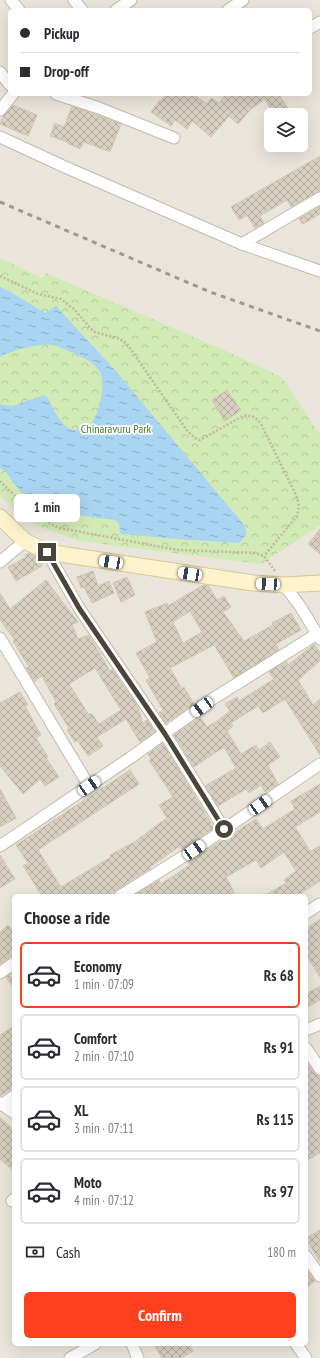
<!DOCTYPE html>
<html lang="en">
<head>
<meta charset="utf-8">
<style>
  body { margin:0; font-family:"PT Sans Narrow",sans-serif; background:#f2f2f3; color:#2b2b33; height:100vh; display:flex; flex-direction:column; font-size:15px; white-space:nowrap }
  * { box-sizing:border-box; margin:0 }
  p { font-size:13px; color:#7c7c81 }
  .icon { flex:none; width:22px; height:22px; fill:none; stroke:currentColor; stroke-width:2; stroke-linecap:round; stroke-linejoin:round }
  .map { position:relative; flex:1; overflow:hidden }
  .panel { position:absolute; left:12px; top:894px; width:296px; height:452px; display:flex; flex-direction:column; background:#fff; border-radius:6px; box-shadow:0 4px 16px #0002 }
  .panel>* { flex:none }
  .banner { position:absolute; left:8px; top:8px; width:304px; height:88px; border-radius:6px; box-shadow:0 4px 16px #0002; display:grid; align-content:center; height:88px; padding:0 12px; background:#fff }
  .tools { position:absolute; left:264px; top:108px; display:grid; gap:8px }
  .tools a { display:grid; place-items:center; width:44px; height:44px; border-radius:6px; background:#fff; box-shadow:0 4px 16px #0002; font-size:20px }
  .end { position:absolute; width:18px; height:18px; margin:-9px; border:5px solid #4b4439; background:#fff; box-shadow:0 0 0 2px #fff }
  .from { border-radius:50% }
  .bubble { position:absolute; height:28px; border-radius:6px; background:#fff; box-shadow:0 4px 16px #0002; font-size:13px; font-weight:800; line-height:28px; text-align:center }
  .car { position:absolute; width:12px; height:24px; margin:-12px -6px; border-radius:5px; box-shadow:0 0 3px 1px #0007; background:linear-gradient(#fff 24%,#345 0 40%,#fff 0 76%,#345 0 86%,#fff 0) }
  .banner b { display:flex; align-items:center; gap:14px; height:38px; font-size:15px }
  .banner b+b { border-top:1px solid #e1e1e2 }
  .banner i { width:10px; height:10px; background:#2b2b33 }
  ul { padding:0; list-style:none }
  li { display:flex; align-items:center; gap:12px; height:66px; margin:0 8px 6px; padding:0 4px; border:2px solid #e1e1e2; border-radius:6px }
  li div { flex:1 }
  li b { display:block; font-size:15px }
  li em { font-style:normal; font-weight:800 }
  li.selected { border-color:#fc3f1d }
  li>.icon { width:36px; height:36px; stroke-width:1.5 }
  h2 { padding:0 12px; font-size:18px; line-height:48px }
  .pay { display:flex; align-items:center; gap:10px; height:44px; padding:0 12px; font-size:15px }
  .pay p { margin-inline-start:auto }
  .cta { display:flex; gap:8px; margin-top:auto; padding:8px 12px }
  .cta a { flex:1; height:46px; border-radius:6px; background:#fc3f1d; color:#fff; font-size:16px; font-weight:800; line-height:46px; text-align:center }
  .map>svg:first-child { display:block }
</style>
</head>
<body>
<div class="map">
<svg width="320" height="1358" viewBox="0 0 320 1358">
  <defs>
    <pattern id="forest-crowns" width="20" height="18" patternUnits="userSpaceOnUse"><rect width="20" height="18" fill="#d2eab5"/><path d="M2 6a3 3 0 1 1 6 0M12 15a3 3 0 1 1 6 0" fill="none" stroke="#b6ca9c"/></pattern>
    <pattern id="water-ripples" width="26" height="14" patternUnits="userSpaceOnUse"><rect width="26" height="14" fill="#a9d4f2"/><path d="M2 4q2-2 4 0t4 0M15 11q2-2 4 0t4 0" fill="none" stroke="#8caec5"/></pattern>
    <pattern id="building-cross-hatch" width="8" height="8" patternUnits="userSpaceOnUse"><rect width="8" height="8" fill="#d8cfc1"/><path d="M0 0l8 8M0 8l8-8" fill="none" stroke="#b1aa9e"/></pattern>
  </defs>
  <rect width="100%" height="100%" fill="#f6f3ec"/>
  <path fill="#eae5da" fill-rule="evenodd" d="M0,0H320V1358H0ZM10,10H310V94H10ZM271,115H301V145H271ZM14,896H306V1344H14Z"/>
  <polygon fill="url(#forest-crowns)" points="0,258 42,278 46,273 224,350 282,377 320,435 320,525 261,564 79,541 35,525 0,496"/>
  <path fill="url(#water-ripples)" d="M0,287L11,292L45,313L56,306L115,370L244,525L247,534L241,541L238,543L178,539L122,534L120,532L119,524L115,520L62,513L54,517L52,516C40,507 27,498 17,487C10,480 9,472 0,468V403L2,405L12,406L44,395L47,397C53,407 58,421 68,428C71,430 75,430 79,429C84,427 89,426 92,422C100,412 106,384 100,372C93,360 77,355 64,349C61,348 57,346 53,345C42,342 9,351 0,357Z"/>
  <g fill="url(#building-cross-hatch)" stroke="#d3c7b4" fill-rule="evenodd">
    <polygon points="166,94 193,94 207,104 211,98 219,103 226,94 279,94 292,115 274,115 265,99 251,109 238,124 229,116 211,137 192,121 187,129 175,120 171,126 151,112 160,100 161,101"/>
    <polygon points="13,105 37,115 28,136 0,124 3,116"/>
    <polygon points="72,106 121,124 110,152 84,142 80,149 67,143 67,142 50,136 55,123 64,127"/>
    <polygon points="320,156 320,191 291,207 287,200 260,216 264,223 255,228 247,215 239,220 231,207"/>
    <polygon points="320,206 320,214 303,224 299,219"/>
    <polygon points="227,390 241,410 225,421 212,400"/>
    <polygon points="320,529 320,554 308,544"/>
    <polygon points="29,553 44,560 45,562 41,565 42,566 16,581 8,567 26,557 25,555"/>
    <polygon points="93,571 98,586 109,581 114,593 92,603 84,587 81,588 77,577"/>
    <polygon points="127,577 135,595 121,602 113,583"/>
    <path d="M46,580L78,622L72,624L78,639L89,635L110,671L112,669L134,700L138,708L143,723L147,720L155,732L140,742L126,719L97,737L103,746L88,756L77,740L75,742L67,730L69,728L54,704L56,702L42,676L34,682L26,668L29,667L13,641L15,640L0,620V593L10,609ZM95,668L121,710L99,724L91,713L89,715L69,684Z"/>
    <path d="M203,585H208L217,600L224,596L231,607L223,612L244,641L273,625L272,623L291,613L301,630L276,644L279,650L234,678L214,645L170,668L182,689L184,687L194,704L166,723L159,713L163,710L146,680L150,678L136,653L157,642L145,612L167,603L168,606ZM190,611L202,632L183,643L173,622Z"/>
    <polygon points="314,644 320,652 320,661 298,680 313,705 320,699 320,755 285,699 263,713 258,706 231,723 233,726 227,731 241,754 256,745 259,750 270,742 280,757 268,765 278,784 265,792 261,785 249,793 246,789 218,806 205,786 236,768 224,747 194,767 174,735 200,717 207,727 217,721 230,711 225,704 237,697 239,701 274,679 269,672 286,661 288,665"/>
    <polygon points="20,692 28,705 25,706 41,735 36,738 48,757 46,758 59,777 45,786 40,779 23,794 0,766 0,703"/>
    <polygon points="163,743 214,828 182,849 180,846 150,867 151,868 116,890 113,896 42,896 23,866 28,863 16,845 130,770 139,784 38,850 61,887 111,857 110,855 138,840 138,839 167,818 159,805 173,797 149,760 151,759 148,754"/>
    <polygon points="320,784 320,812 295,827 310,851 320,846 320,881 297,896 264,896 286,883 284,880 296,871 284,852 261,868 256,860 226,877 236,896 133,896 159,880 161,884 190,865 188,862 256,819 263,829 295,809 291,801"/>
    <polygon points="0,789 16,818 0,827"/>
    <polygon points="0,855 15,879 0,888"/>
    <polygon points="320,919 320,977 306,955 306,929"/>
    <polygon points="8,925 14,932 14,956 10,957 0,964 0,932"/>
    <polygon points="14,972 14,989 6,977"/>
    <polygon points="320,986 320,1000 306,1008 306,994"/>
    <polygon points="14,1026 14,1087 0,1096 0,1035"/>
    <polygon points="306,1061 314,1073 320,1076 320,1153 306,1161"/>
    <polygon points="0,1117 14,1130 14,1171 0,1159"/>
    <polygon points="320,1230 320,1262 306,1239 306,1238"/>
    <polygon points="309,1272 315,1281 306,1288 306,1274"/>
    <polygon points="154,1344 189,1344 193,1351 181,1358 162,1358"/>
  </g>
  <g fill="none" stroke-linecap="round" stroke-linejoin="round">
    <defs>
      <g id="street">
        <polyline points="11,0 19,10"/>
        <polyline points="74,0 82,10"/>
        <polyline points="116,10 131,0"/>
        <polyline points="228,10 243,0"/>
        <polyline points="310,28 320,22"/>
        <polyline points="0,72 10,85"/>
        <polyline points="56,94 99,108 174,138"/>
        <polyline points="0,110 13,94"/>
        <polyline points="0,137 65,167 242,244 320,198"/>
        <polyline points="242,244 320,271"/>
        <polyline points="47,552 79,608 165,734 224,829"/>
        <polyline points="0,562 25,541"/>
        <polyline points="284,585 300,606 320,639"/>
        <polyline points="0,638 89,786"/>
        <polyline points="0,846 130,758 214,698 317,634"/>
        <polyline points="120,896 194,850 320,764"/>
        <polyline points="306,913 320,904"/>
        <polyline points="0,973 14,963"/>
        <polyline points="306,1030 320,1024"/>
        <polyline points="306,1048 320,1069"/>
        <polyline points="0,1103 14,1113"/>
        <polyline points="2,1105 14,1096"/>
        <polyline points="12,1201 14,1199"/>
        <polyline points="306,1256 320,1276"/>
        <polyline points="132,1344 138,1358"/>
        <polyline points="296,1344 306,1358"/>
        <polyline points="70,1358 95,1344"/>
      </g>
      <polyline id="secondary" points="0,517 25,541 47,552 253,583 284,585 320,583"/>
    </defs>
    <use href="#street" stroke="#c2bbae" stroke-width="13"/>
    <use href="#secondary" stroke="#d6c79b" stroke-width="17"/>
    <g stroke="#c4b79f" stroke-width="2.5" stroke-dasharray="2 2" stroke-linecap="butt">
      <path d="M0,276L38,294L61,299L75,310L90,328L95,332L120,339L127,344L188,432L195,438L200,440L243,416C252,415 256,417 261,424L297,497L299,506L297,516L264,556"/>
      <path d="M0,481C18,498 36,519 60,528L161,547L179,550L255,553L264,556L275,571"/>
    </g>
    <use href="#street" stroke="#fff" stroke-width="11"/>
    <use href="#secondary" stroke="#fff3cd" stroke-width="15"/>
    <polyline stroke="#9a9a9a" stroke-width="3" stroke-dasharray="5 5" stroke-linecap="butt" points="0,202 210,292 320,331"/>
  </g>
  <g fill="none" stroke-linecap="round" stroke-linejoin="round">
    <polyline stroke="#4b4439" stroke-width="5" points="47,552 79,608 165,734 224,829"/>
  </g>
  <g text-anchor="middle" stroke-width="3.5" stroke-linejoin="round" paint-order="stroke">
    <g font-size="12" fill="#4a7f2a" stroke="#fff">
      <text x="116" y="433">Chinaravuru Park</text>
    </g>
  </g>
</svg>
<div class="tools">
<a><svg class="icon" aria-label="layers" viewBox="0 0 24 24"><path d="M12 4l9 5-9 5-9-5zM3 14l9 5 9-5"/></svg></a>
</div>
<i class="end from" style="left:224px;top:829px"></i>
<i class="end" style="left:47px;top:552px"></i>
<div class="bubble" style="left:14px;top:494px;width:66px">1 min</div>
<i class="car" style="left:111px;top:562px;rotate:279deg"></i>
<i class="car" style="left:190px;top:574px;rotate:279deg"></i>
<i class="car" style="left:268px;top:584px;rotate:273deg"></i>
<i class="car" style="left:202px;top:707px;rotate:235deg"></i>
<i class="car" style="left:89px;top:786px;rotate:56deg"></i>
<i class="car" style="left:260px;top:805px;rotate:56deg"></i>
<i class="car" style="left:194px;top:850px;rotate:56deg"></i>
<div class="banner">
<b><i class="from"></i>Pickup</b>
<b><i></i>Drop-off</b>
</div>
<section class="panel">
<h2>Choose a ride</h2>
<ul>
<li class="selected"><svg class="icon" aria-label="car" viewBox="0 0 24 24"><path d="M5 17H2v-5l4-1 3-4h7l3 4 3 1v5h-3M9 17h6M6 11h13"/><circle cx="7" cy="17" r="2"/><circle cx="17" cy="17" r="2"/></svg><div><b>Economy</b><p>1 min · 07:09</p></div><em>Rs 68</em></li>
<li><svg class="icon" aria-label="car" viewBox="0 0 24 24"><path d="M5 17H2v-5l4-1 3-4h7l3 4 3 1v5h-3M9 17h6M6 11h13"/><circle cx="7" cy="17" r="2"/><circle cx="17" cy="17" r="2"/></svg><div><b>Comfort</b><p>2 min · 07:10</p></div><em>Rs 91</em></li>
<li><svg class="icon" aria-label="car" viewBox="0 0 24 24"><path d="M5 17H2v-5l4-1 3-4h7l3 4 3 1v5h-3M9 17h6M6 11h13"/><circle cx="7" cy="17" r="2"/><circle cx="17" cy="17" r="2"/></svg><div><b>XL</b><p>3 min · 07:11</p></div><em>Rs 115</em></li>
<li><svg class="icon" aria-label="car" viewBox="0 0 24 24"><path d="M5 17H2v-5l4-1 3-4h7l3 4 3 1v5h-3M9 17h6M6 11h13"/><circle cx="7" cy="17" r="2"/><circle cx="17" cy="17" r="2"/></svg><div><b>Moto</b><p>4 min · 07:12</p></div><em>Rs 97</em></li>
</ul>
<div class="pay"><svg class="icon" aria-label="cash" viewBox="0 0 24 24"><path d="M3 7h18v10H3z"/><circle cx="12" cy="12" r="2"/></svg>Cash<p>180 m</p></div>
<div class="cta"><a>Confirm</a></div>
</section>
</div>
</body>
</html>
